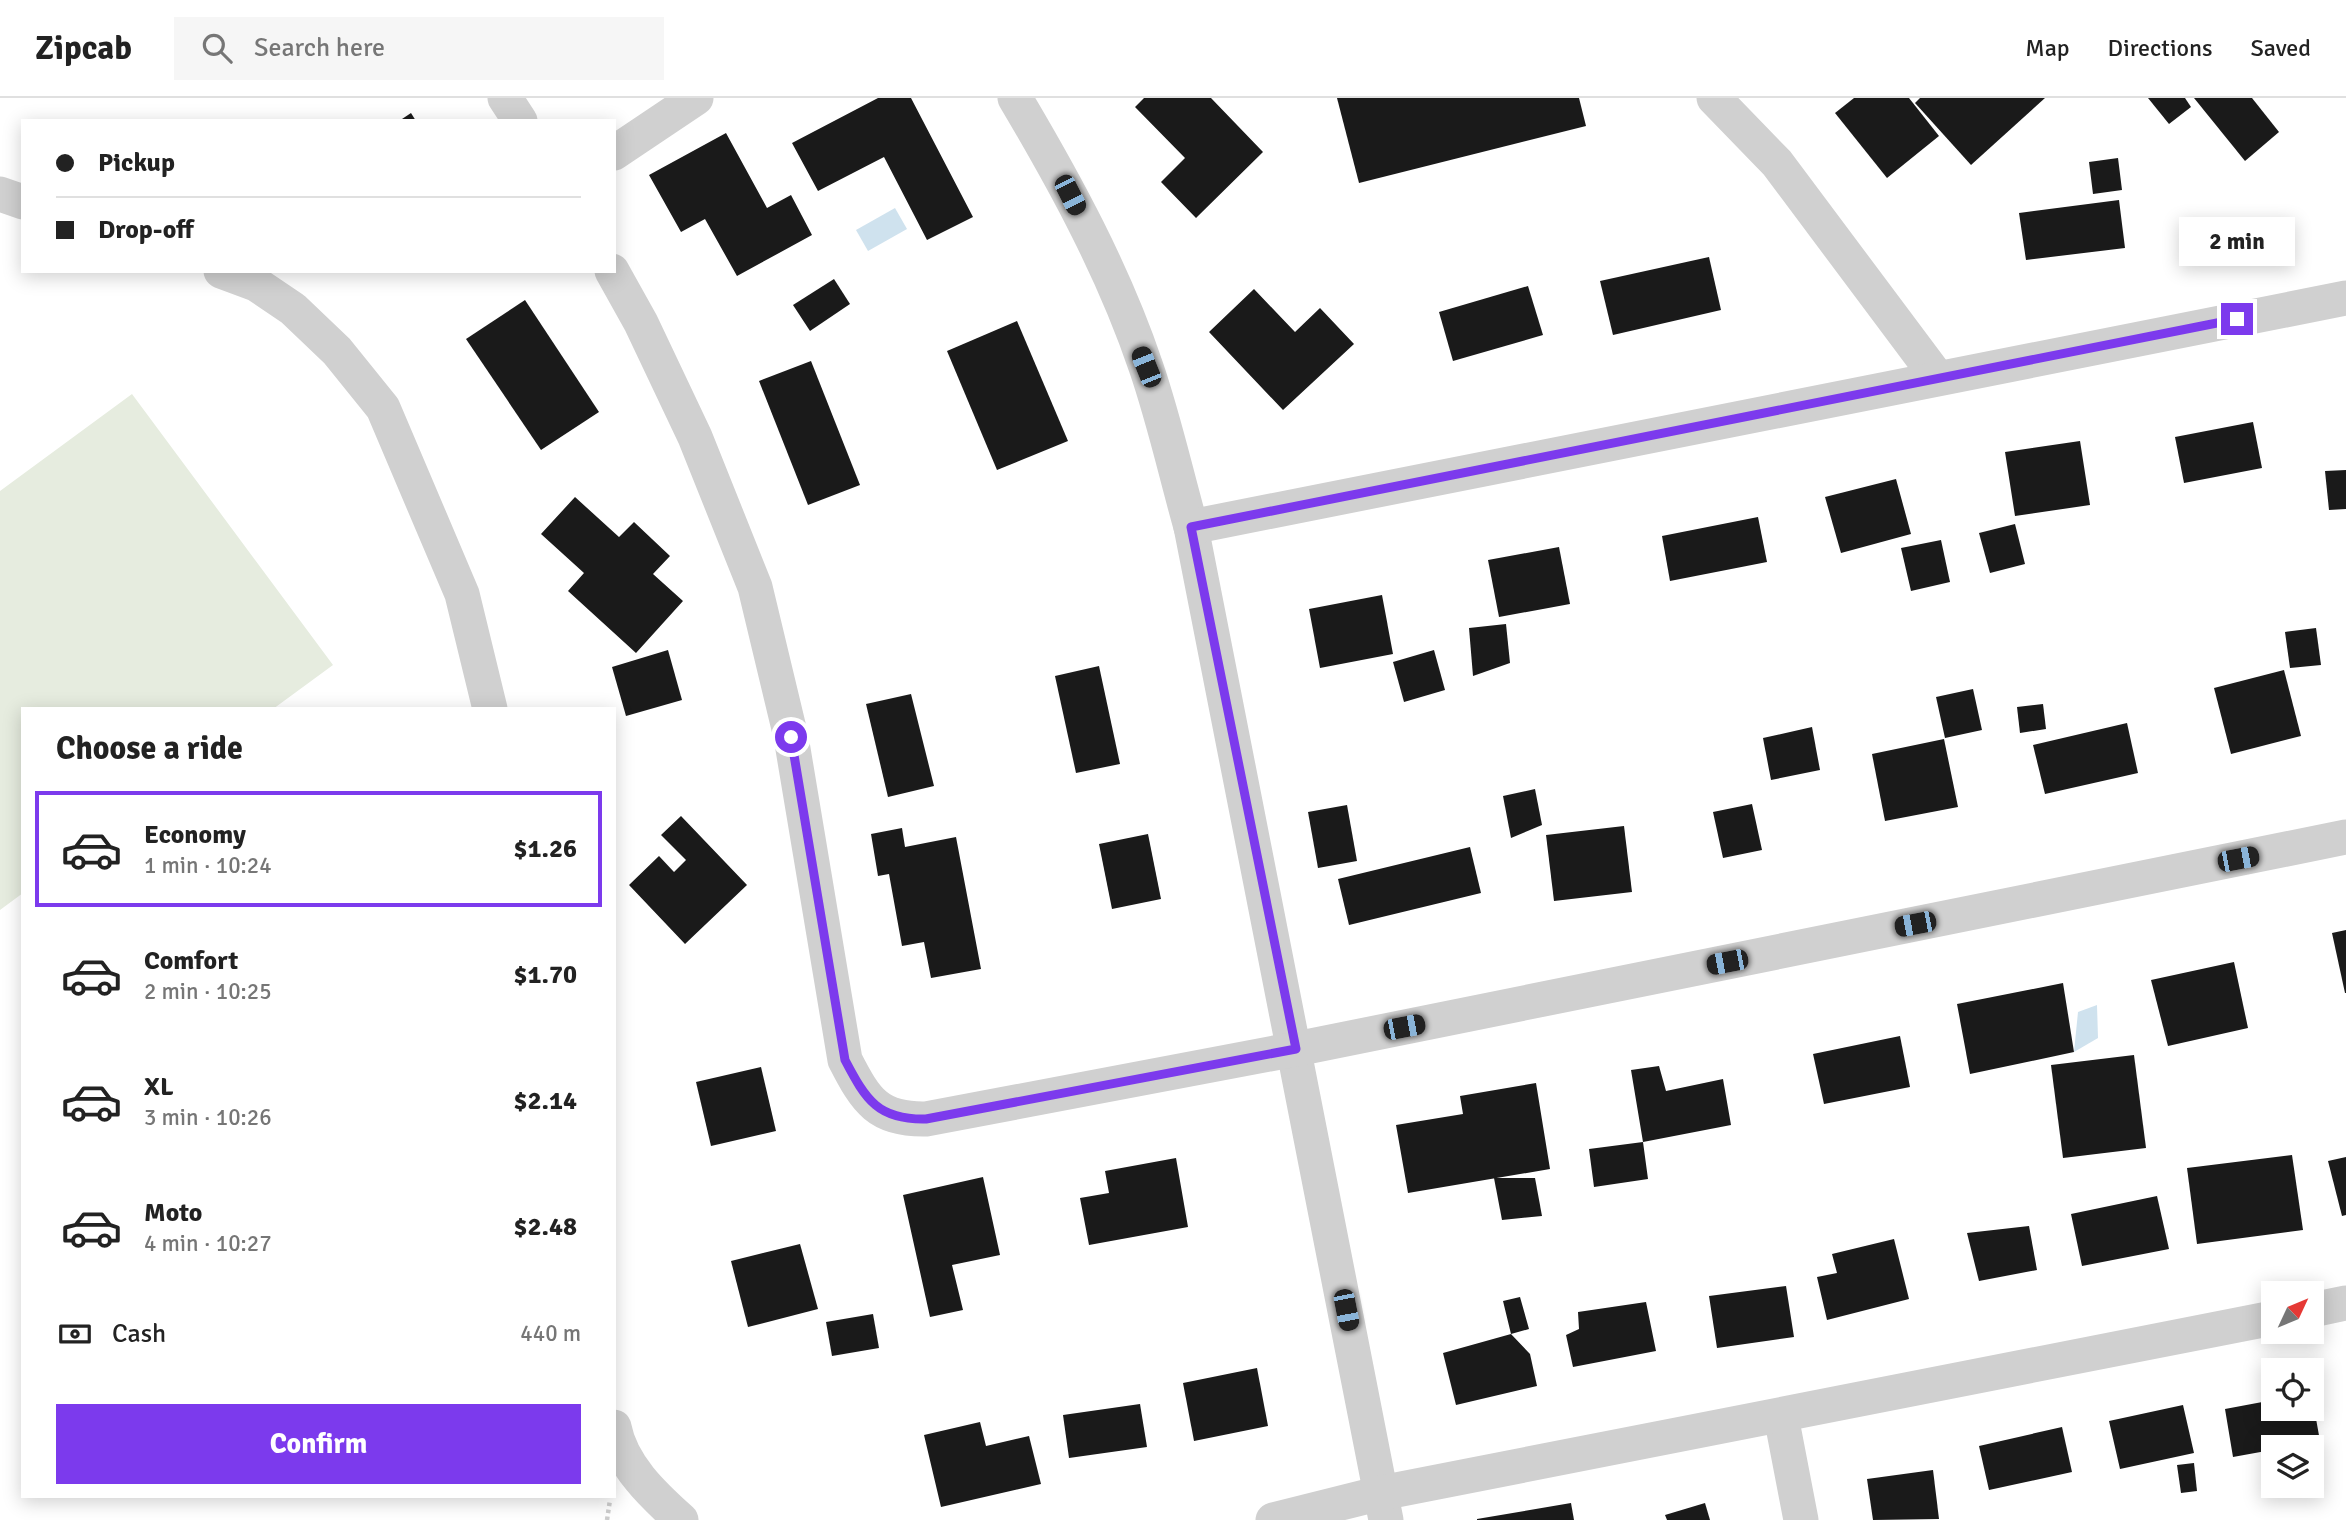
<!DOCTYPE html>
<html lang="en">
<head>
<meta charset="utf-8">
<style>
  body { margin:0; font-family:Signika,sans-serif; background:#f6f6f6; color:#222; height:100vh; display:flex; flex-direction:column; font-size:26px; white-space:nowrap }
  * { box-sizing:border-box; margin:0 }
  p { font-size:23px; color:#767676 }
  .icon { flex:none; width:38px; height:38px; fill:none; stroke:currentColor; stroke-width:2; stroke-linecap:round; stroke-linejoin:round }
  .map { position:relative; flex:1; overflow:hidden }
  .side { position:absolute; left:21px; top:609px; width:595px; height:791px; display:flex; flex-direction:column; background:#fff; border-radius:0px; box-shadow:0 4px 18px #0003 }
  .side>* { flex:none }
  .hud { position:absolute; left:21px; top:21px; width:595px; height:154px; border-radius:0px; box-shadow:0 4px 18px #0003; display:grid; align-content:center; height:154px; padding:0 35px; background:#fff }
  .needle { width:46px; rotate:46deg }
  .tools { position:absolute; left:2261px; top:1183px; display:grid; gap:14px }
  .tools a { display:grid; place-items:center; width:63px; height:63px; border-radius:0px; background:#fff; box-shadow:0 4px 18px #0003; font-size:35px }
  .end { position:absolute; width:32px; height:32px; margin:-16px; border:9px solid #7c3aed; background:#fff; box-shadow:0 0 0 4px #fff }
  .from { border-radius:50% }
  .bubble { position:absolute; height:49px; border-radius:0px; background:#fff; box-shadow:0 4px 18px #0003; font-size:23px; font-weight:700; line-height:49px; text-align:center }
  .car { position:absolute; width:21px; height:42px; margin:-21px -10px; border-radius:9px; box-shadow:0 0 5px 2px #0007; background:linear-gradient(#222 24%,#8ab4d8 0 40%,#222 0 76%,#8ab4d8 0 86%,#222 0) }
  .hud b { display:flex; align-items:center; gap:24px; height:66px; font-size:26px }
  .hud b+b { border-top:2px solid #e0e0e0 }
  .hud i { width:18px; height:18px; background:#222 }
  ul { padding:0; list-style:none }
  li { display:flex; align-items:center; gap:21px; height:116px; margin:0 14px 10px; padding:0 21px; border:4px solid transparent; border-radius:0px }
  li div { flex:1 }
  li b { display:block; font-size:26px }
  li em { font-style:normal; font-weight:700 }
  li.active { border-color:#7c3aed }
  li>.icon { width:63px; height:63px; stroke-width:1.5 }
  h2 { padding:0 35px; font-size:32px; line-height:84px }
  .pay { display:flex; align-items:center; gap:18px; height:77px; padding:0 35px; font-size:26px }
  .pay p { margin-inline-start:auto }
  .action { display:flex; gap:14px; margin-top:auto; padding:14px 35px }
  .action a { flex:1; height:80px; border-radius:0px; background:#7c3aed; color:#fff; font-size:28px; font-weight:700; line-height:80px; text-align:center }
  header { display:flex; align-items:center; gap:42px; box-sizing:border-box; height:98px; padding:0 35px; background:#fff; border-bottom:2px solid #e0e0e0 }
  header strong { font-size:33px }
  nav { display:flex; gap:38px; margin-inline-start:auto; font-size:24px }
  .search { width:490px; height:63px; background:#f6f6f6; display:flex; align-items:center; gap:18px; box-sizing:border-box; padding:0 24px; border-radius:0px; color:#767676; font-size:26px }
  .map>svg:first-child { display:block }
</style>
</head>
<body>
<header>
<strong>Zipcab</strong>
<div class="search"><svg class="icon" aria-label="search" viewBox="0 0 24 24"><circle cx="10" cy="10" r="6"/><path d="M15 15l6 6"/></svg>Search here</div>
<nav><a>Map</a><a>Directions</a><a>Saved</a></nav>
</header>
<div class="map">
<svg width="2346" height="1422" viewBox="0 0 2346 1422">
  <rect width="100%" height="100%" fill="#fff"/>
  <polygon fill="#e6ecdf" points="132,296 333,567 273,611 23,611 23,795 0,812 0,393"/>
  <g fill="#cfe2ee">
    <polygon points="895,110 907,131 868,153 856,132"/>
    <polygon points="2097,907 2098,940 2074,954 2078,914"/>
  </g>
  <g fill="#1a1a1a">
    <polygon points="878,0 911,0 973,119 927,142 884,59 818,93 792,45"/>
    <polygon points="1144,0 1211,0 1263,54 1196,120 1161,84 1185,60 1135,9"/>
    <polygon points="1337,0 1579,0 1586,28 1359,85"/>
    <polygon points="1854,0 1909,0 1939,38 1887,80 1835,15"/>
    <polygon points="1920,0 2045,0 1971,67 1915,5"/>
    <polygon points="2148,0 2185,0 2191,9 2169,26"/>
    <polygon points="2194,0 2252,0 2279,34 2245,63"/>
    <polygon points="411,15 416,23 399,23"/>
    <polygon points="726,35 767,110 791,97 812,137 737,178 705,121 681,134 649,77"/>
    <polygon points="2118,60 2122,92 2093,96 2089,64"/>
    <polygon points="2119,102 2125,150 2026,162 2019,115"/>
    <polygon points="1709,159 1721,212 1613,237 1600,183"/>
    <polygon points="834,181 850,206 810,233 793,207"/>
    <polygon points="1528,188 1543,237 1453,263 1439,214"/>
    <polygon points="1254,191 1295,234 1320,210 1354,246 1283,312 1209,234"/>
    <polygon points="525,202 599,314 541,352 466,241"/>
    <polygon points="1017,223 1068,343 997,372 947,253"/>
    <polygon points="811,263 860,387 808,407 759,283"/>
    <polygon points="2253,324 2262,370 2184,385 2175,339"/>
    <polygon points="2080,343 2090,407 2015,418 2005,354"/>
    <polygon points="2346,372 2346,411 2329,412 2325,373"/>
    <polygon points="1896,381 1911,436 1841,455 1825,399"/>
    <polygon points="575,399 619,439 634,424 670,458 653,476 683,503 636,555 568,493 584,475 541,436"/>
    <polygon points="1758,419 1767,464 1670,483 1662,438"/>
    <polygon points="2015,426 2025,466 1990,475 1979,435"/>
    <polygon points="1941,442 1950,484 1911,493 1901,450"/>
    <polygon points="1559,449 1570,506 1499,519 1488,462"/>
    <polygon points="1382,497 1393,556 1320,570 1309,511"/>
    <polygon points="1506,526 1510,565 1473,578 1469,530"/>
    <polygon points="2316,530 2321,567 2290,570 2285,534"/>
    <polygon points="668,552 682,602 626,618 612,569"/>
    <polygon points="1434,552 1445,592 1404,604 1393,564"/>
    <polygon points="1099,568 1120,666 1076,675 1055,578"/>
    <polygon points="2284,572 2301,638 2231,656 2214,590"/>
    <polygon points="1973,591 1982,632 1945,640 1936,599"/>
    <polygon points="911,596 934,688 888,699 866,606"/>
    <polygon points="2043,606 2046,631 2020,635 2017,609"/>
    <polygon points="2127,625 2138,675 2045,696 2033,647"/>
    <polygon points="1812,629 1820,672 1771,682 1763,640"/>
    <polygon points="1944,641 1958,709 1885,723 1872,656"/>
    <polygon points="1535,691 1542,727 1511,740 1503,698"/>
    <polygon points="1752,706 1762,752 1723,760 1713,714"/>
    <polygon points="1347,707 1357,763 1318,770 1308,714"/>
    <polygon points="681,718 747,787 685,846 629,787 659,758 674,774 686,762 661,737"/>
    <polygon points="1624,728 1632,794 1554,803 1546,737"/>
    <polygon points="902,730 905,749 956,739 981,871 931,880 924,844 902,848 889,776 878,778 871,736"/>
    <polygon points="1148,736 1161,801 1112,811 1099,746"/>
    <polygon points="1470,749 1481,795 1349,827 1338,781"/>
    <polygon points="2346,832 2346,895 2345,895 2332,835"/>
    <polygon points="2234,864 2248,930 2168,948 2151,882"/>
    <polygon points="2063,885 2074,954 1970,976 1957,906"/>
    <polygon points="1900,938 1910,989 1824,1006 1813,956"/>
    <polygon points="2134,957 2146,1050 2063,1060 2051,967"/>
    <polygon points="1659,968 1666,993 1723,981 1731,1027 1643,1044 1648,1081 1594,1089 1589,1051 1643,1044 1631,972"/>
    <polygon points="761,969 776,1033 711,1048 696,984"/>
    <polygon points="1536,985 1550,1071 1408,1095 1396,1027 1463,1016 1460,998"/>
    <polygon points="2292,1057 2303,1132 2197,1146 2187,1070"/>
    <polygon points="2346,1059 2346,1117 2342,1118 2328,1063"/>
    <polygon points="1176,1060 1188,1129 1089,1147 1080,1100 1109,1095 1105,1073"/>
    <polygon points="983,1079 1000,1157 952,1167 963,1212 930,1219 903,1097"/>
    <polygon points="1494,1080 1535,1080 1542,1118 1502,1122"/>
    <polygon points="2157,1098 2169,1151 2082,1168 2071,1116"/>
    <polygon points="2029,1128 2037,1172 1979,1183 1967,1135"/>
    <polygon points="1894,1141 1909,1201 1827,1222 1817,1179 1837,1175 1832,1156"/>
    <polygon points="800,1146 818,1211 748,1229 731,1163"/>
    <polygon points="1786,1188 1794,1239 1717,1250 1709,1198"/>
    <polygon points="1520,1199 1529,1231 1511,1236 1530,1256 1537,1288 1456,1307 1443,1255 1511,1236 1503,1203"/>
    <polygon points="1646,1204 1656,1253 1573,1269 1566,1237 1579,1231 1578,1214"/>
    <polygon points="873,1216 879,1250 832,1258 826,1224"/>
    <polygon points="1257,1270 1268,1328 1194,1343 1183,1285"/>
    <polygon points="2273,1302 2273,1311 2312,1311 2313,1304 2320,1343 2233,1359 2225,1311"/>
    <polygon points="1140,1306 1147,1349 1069,1360 1063,1317"/>
    <polygon points="2183,1307 2194,1355 2120,1371 2109,1323"/>
    <polygon points="980,1324 986,1348 1029,1338 1041,1386 941,1409 924,1337"/>
    <polygon points="2062,1329 2072,1374 1989,1392 1979,1348"/>
    <polygon points="2194,1365 2197,1393 2181,1395 2177,1367"/>
    <polygon points="1933,1372 1939,1421 1873,1422 1867,1381"/>
    <polygon points="1571,1405 1574,1422 1477,1422 1477,1421"/>
    <polygon points="1705,1405 1710,1422 1667,1422 1665,1417"/>
  </g>
  <g fill="none" stroke-linecap="round" stroke-linejoin="round">
    <polyline stroke="#cdcdcd" stroke-width="4.5" stroke-dasharray="3.5 3.5" stroke-linecap="butt" points="607,1422 610,1402"/>
    <g stroke="#d0d0d0" stroke-width="35">
      <polyline points="505,0 520,23"/>
      <path d="M1015,0C1066,86 1114,174 1146,269C1164,321 1176,376 1191,429L1386,1422"/>
      <polyline points="1714,0 1777,65 1937,279"/>
      <polyline points="614,55 696,0"/>
      <polyline points="0,96 23,104"/>
      <polyline points="221,173 256,186 293,211 337,253 383,310 462,496 490,611"/>
      <path d="M612,173L641,225L695,339L755,489L791,639L845,962C866,1003 878,1022 926,1021L1296,951L2346,739"/>
      <polyline points="1191,429 2346,200"/>
      <polyline points="2312,1212 2346,1205"/>
      <polyline points="1781,1318 1801,1422"/>
      <path d="M614,1329C621,1367 653,1397 681,1422"/>
      <polyline points="1273,1422 1381,1395 2273,1220"/>
    </g>
  </g>
  <g fill="none" stroke-linecap="round" stroke-linejoin="round">
    <path stroke="#7c3aed" stroke-width="9" d="M791,639L845,962C866,1002 878,1022 926,1021L1296,951L1191,429L2237,221"/>
  </g>
</svg>
<div class="tools">
<a><svg class="needle" viewBox="-14 -14 28 28"><path d="M0-13l5 13h-10z" fill="#e53935"/><path d="M0 13l5-13h-10z" fill="#767676"/></svg></a>
<a><svg class="icon" aria-label="locate" viewBox="0 0 24 24"><circle cx="12" cy="12" r="6"/><path d="M12 2v4M12 18v4M2 12h4M18 12h4"/></svg></a>
<a><svg class="icon" aria-label="layers" viewBox="0 0 24 24"><path d="M12 4l9 5-9 5-9-5zM3 14l9 5 9-5"/></svg></a>
</div>
<i class="end from" style="left:791px;top:639px"></i>
<i class="end" style="left:2237px;top:221px"></i>
<div class="bubble" style="left:2179px;top:119px;width:116px">2 min</div>
<i class="car" style="left:1070px;top:97px;rotate:153deg"></i>
<i class="car" style="left:1146px;top:269px;rotate:338deg"></i>
<i class="car" style="left:2238px;top:761px;rotate:79deg"></i>
<i class="car" style="left:1915px;top:826px;rotate:259deg"></i>
<i class="car" style="left:1727px;top:864px;rotate:259deg"></i>
<i class="car" style="left:1404px;top:929px;rotate:79deg"></i>
<i class="car" style="left:1346px;top:1212px;rotate:169deg"></i>
<div class="hud">
<b><i class="from"></i>Pickup</b>
<b><i></i>Drop-off</b>
</div>
<section class="side">
<h2>Choose a ride</h2>
<ul>
<li class="active"><svg class="icon" aria-label="car" viewBox="0 0 24 24"><path d="M5 17H2v-5l4-1 3-4h7l3 4 3 1v5h-3M9 17h6M6 11h13"/><circle cx="7" cy="17" r="2"/><circle cx="17" cy="17" r="2"/></svg><div><b>Economy</b><p>1 min · 10:24</p></div><em>$1.26</em></li>
<li><svg class="icon" aria-label="car" viewBox="0 0 24 24"><path d="M5 17H2v-5l4-1 3-4h7l3 4 3 1v5h-3M9 17h6M6 11h13"/><circle cx="7" cy="17" r="2"/><circle cx="17" cy="17" r="2"/></svg><div><b>Comfort</b><p>2 min · 10:25</p></div><em>$1.70</em></li>
<li><svg class="icon" aria-label="car" viewBox="0 0 24 24"><path d="M5 17H2v-5l4-1 3-4h7l3 4 3 1v5h-3M9 17h6M6 11h13"/><circle cx="7" cy="17" r="2"/><circle cx="17" cy="17" r="2"/></svg><div><b>XL</b><p>3 min · 10:26</p></div><em>$2.14</em></li>
<li><svg class="icon" aria-label="car" viewBox="0 0 24 24"><path d="M5 17H2v-5l4-1 3-4h7l3 4 3 1v5h-3M9 17h6M6 11h13"/><circle cx="7" cy="17" r="2"/><circle cx="17" cy="17" r="2"/></svg><div><b>Moto</b><p>4 min · 10:27</p></div><em>$2.48</em></li>
</ul>
<div class="pay"><svg class="icon" aria-label="cash" viewBox="0 0 24 24"><path d="M3 7h18v10H3z"/><circle cx="12" cy="12" r="2"/></svg>Cash<p>440 m</p></div>
<div class="action"><a>Confirm</a></div>
</section>
</div>
</body>
</html>
